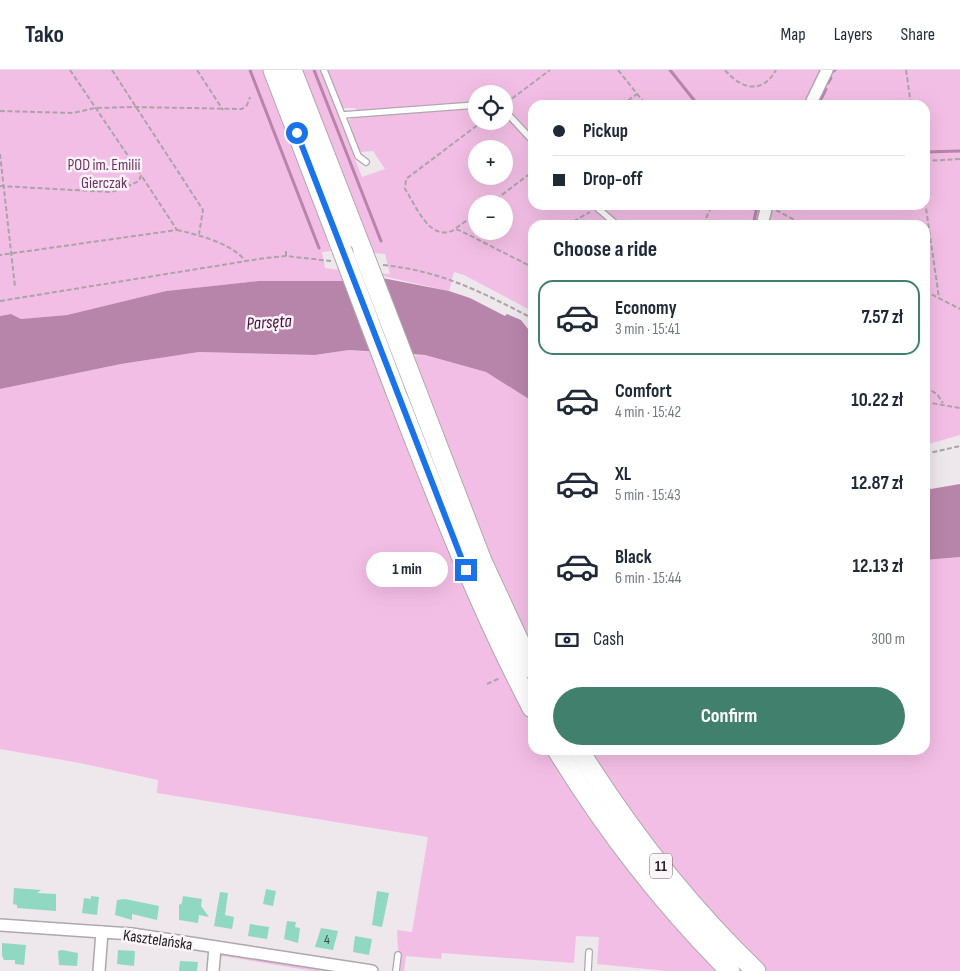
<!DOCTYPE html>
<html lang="en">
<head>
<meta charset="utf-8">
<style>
  body { margin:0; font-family:"Sofia Sans Condensed",sans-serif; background:#f2f2f3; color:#1f2937; height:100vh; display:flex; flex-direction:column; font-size:19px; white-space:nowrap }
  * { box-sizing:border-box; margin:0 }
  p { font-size:16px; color:#747a83 }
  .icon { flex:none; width:28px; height:28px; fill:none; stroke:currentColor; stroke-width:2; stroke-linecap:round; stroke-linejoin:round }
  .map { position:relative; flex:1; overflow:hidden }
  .panel { position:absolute; left:528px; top:150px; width:402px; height:535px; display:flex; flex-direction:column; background:#fff; border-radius:15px; box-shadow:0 5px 20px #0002 }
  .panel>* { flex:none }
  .guide { position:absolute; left:528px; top:30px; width:402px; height:110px; border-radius:15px; box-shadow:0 5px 20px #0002; display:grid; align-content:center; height:110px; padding:0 25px; background:#fff }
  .buttons { position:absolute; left:468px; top:15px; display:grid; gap:10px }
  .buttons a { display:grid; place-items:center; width:45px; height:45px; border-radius:50%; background:#fff; box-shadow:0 5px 20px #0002; font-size:25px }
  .end { position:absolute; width:22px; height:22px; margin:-11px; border:6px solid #1a73e8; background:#fff; box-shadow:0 0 0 2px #fff }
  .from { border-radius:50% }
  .bubble { position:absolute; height:35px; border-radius:18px; background:#fff; box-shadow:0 5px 20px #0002; font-size:16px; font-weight:700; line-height:35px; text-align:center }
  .guide b { display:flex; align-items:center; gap:18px; height:48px; font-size:19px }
  .guide b+b { border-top:1px solid #e0e1e3 }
  .guide i { width:12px; height:12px; background:#1f2937 }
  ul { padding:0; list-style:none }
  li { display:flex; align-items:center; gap:15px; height:75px; margin:0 10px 8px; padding:0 15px; border:2px solid transparent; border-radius:15px }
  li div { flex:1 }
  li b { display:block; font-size:19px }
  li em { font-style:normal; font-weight:700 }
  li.current { border-color:#41806d }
  li>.icon { width:45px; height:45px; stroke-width:1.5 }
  h2 { padding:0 25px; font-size:22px; line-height:60px }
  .pay { display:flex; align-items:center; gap:12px; height:55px; padding:0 25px; font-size:19px }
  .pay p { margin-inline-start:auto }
  .primary-button { display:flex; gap:10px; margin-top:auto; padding:10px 25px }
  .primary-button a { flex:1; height:58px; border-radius:30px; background:#41806d; color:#fff; font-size:20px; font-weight:700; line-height:58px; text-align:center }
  header { display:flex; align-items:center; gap:30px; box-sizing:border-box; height:70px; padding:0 25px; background:#fff; border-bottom:1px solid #e0e1e3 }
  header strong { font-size:24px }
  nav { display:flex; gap:28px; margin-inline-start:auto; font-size:18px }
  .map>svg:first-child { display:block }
</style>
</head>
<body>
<header>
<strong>Tako</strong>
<nav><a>Map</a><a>Layers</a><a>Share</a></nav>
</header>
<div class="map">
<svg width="960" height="901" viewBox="0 0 960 901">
  <rect width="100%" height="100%" fill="#eee7ec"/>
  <g fill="#f3bee5" fill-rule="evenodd">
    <polygon points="0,0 267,0 332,169 327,171 331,181 322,182 325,198 340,200 345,211 259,211 166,221 67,245 21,249 11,244 0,246"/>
    <path d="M298,0H321L362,107L385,99L373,81L361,82L358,79L349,50L359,45L355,38H343L328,0H960V365L925,375V155H532V241L464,205L454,202L449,221L370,203L390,204L385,184L374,183L369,173L365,174ZM476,24H504V51H476ZM532,35H925V135H532ZM476,79H504V106H476ZM476,134H504V161H476Z"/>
    <polygon points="349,280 372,282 384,318 476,539 532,649 532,680 550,680 722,901 666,901 597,894 599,867 576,866 574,893 442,883 441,889 406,886 404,901 399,901 397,860 412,862 428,767 157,723 158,710 80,693 0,679 0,319 121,294 199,282 315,285"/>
    <polygon points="425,285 486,302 532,331 532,587 426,334 431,332 427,320 424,321 411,286"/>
    <polygon points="960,487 960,901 764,901 678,809 586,680 925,680 925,490"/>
    <polygon points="226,883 325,898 326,901 313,901 223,886 218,890 219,886"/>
  </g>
  <g fill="#b885aa">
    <polygon points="382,208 449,221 470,228 505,246 507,244 521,250 528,259 532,259 532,331 486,302 425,285 349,280 315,285 199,282 121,294 0,319 0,246 11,244 21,249 67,245 166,221 259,211 345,211"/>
    <polygon points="960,414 960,487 925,490 925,420"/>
  </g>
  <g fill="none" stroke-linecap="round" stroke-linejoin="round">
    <g stroke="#b885aa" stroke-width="3">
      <polyline points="250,0 319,178"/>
      <polyline points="314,0 381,171"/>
      <polyline points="670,0 698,35"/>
      <polyline points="834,1 835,0"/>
      <polyline points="828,13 831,8"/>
      <polyline points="818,35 826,19"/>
      <polyline points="925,82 960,81"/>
      <polyline points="753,155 757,137"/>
    </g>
  </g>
  <g fill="#90d8c1">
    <polygon points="14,818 41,820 37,823 56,824 56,841 17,838 17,835 13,834"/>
    <polygon points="266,819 276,821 273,836 263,834"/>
    <polygon points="377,821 389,823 382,857 372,855"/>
    <polygon points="220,822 228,823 225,845 234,847 232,859 214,856"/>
    <polygon points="91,826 99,827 97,845 82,843 84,828 91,829"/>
    <polygon points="183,826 202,829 201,836 209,847 199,845 198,853 179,850 179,835 182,833"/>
    <polygon points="125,829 159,836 157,850 132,844 132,850 115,845 117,830"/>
    <polygon points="287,851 296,852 295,857 300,858 298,873 284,869"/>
    <polygon points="250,854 269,857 267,869 248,866"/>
    <polygon points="321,858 338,861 333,880 315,877"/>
    <polygon points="355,866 372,869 369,885 353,882"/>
    <polygon points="2,873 26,875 24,895 15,894 15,890 4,890 2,885"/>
    <polygon points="62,880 78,883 77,896 59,895 58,881"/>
    <polygon points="118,880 135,881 134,896 117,894"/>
    <polygon points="180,891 198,892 197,901 179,901"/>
  </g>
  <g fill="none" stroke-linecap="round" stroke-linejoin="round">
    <defs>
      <g id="lane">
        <polyline points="324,0 342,45"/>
        <polyline points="504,40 532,70"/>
        <polyline points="366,92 358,86 342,45 476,35"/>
        <polyline points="594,135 617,155"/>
        <polyline points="396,901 398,885"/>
        <polyline points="588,901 589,882"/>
      </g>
      <g id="street">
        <polyline points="810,35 827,0"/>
        <polyline points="762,155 767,135"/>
        <polyline points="0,855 102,862 99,901"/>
        <polyline points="102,862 132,864 372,901"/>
        <polyline points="213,901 215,877"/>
      </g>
      <g id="primary">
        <polyline points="273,0 342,180"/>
        <polyline points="292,0 363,182"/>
        <path d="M395,320C437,428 478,535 532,638"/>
        <polyline points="417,322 482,491 532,599"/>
        <path d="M557,680C606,760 664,835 730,901"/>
        <path d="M579,680C629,760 688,836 756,901"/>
      </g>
    </defs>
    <use href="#lane" stroke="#aea8ac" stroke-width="8"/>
    <use href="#street" stroke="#aea8ac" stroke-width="14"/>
    <use href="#primary" stroke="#aea8ac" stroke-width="21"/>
    <g stroke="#aaa4a8" stroke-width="2" stroke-dasharray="5 2.5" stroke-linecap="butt">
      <polyline points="70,0 141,105"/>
      <polyline points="112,0 203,140 199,164"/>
      <polyline points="197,0 223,40"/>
      <polyline points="618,0 646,35"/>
      <path d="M725,0C741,19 762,25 776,0"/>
      <polyline points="906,0 911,35"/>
      <polyline points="506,33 550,0"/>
      <polyline points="622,35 637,24"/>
      <polyline points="0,41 73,43 95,38 134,37 242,39 247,35 250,27"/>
      <path d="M483,51L406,109L405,119C417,137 430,174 456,159L463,162L532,197"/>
      <polyline points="0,84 15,217"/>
      <polyline points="925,91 960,89"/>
      <polyline points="0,116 110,122 122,119 139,111 141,105 177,160 0,185"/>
      <polyline points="925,131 939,228"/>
      <polyline points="490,134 532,102"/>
      <polyline points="776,140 804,155"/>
      <polyline points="567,155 590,142"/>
      <polyline points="703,155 712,135"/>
      <polyline points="456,158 476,144"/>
      <path d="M177,160C196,164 234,174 245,191"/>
      <polyline points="286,186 286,179"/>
      <path d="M383,195C442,201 481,222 532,248"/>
      <polyline points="925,221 960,239"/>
      <polyline points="0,231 265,188 286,186 331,191"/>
      <polyline points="925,317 937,324 943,333"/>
      <polyline points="925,332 960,338"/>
      <polyline points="925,384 960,376"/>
      <polyline points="487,614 500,608"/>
    </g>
    <use href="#lane" stroke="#fff" stroke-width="5.5"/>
    <use href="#street" stroke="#fff" stroke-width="11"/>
    <use href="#primary" stroke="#fff" stroke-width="19"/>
    <defs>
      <g id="primary-bridge">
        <polyline points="342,180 395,320"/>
        <polyline points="363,182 417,322"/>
      </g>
    </defs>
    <use href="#primary-bridge" stroke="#aea8ac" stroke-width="21" stroke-linecap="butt"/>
    <use href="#primary-bridge" stroke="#fff" stroke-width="19"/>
  </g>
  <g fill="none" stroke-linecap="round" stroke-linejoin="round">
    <polyline stroke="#1a73e8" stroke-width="6" points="297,63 466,500"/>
  </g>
  <g text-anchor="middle" stroke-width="5" stroke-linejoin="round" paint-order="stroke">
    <g font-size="14" fill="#3e4f4a">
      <text x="327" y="874">4</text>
    </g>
    <rect fill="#fbf5f9" stroke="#646163" stroke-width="1" x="650" y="783.5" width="22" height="25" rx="4"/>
    <g font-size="15" font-weight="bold" fill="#232123">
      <text x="661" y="801">11</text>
    </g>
    <g font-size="16" fill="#713263" stroke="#fbf5f9">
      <text x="104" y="100">POD im. Emilii<tspan x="104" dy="18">Gierczak</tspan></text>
    </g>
    <g font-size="16" fill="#232123" stroke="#fbf5f9">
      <text transform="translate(158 869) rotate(8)" y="6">Kasztelańska</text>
    </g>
    <g font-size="18" font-style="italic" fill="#490b3e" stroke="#fbf5f9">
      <text transform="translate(269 252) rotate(-4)" y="6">Parsęta</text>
    </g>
  </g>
</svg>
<div class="buttons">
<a><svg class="icon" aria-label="locate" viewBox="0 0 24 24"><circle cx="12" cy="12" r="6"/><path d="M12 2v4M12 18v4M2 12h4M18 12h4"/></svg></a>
<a>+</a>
<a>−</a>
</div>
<i class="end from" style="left:297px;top:63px"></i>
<i class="end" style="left:466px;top:500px"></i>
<div class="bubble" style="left:366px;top:482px;width:82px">1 min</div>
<div class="guide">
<b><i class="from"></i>Pickup</b>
<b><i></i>Drop-off</b>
</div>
<section class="panel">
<h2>Choose a ride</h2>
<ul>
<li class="current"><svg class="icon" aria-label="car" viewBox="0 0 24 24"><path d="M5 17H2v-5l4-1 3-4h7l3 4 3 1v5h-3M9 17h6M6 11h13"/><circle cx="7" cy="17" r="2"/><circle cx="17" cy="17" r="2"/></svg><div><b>Economy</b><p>3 min · 15:41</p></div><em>7.57 zł</em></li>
<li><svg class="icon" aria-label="car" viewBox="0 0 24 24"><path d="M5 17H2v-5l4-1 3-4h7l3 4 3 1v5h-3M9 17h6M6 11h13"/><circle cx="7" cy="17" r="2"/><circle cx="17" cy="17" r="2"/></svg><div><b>Comfort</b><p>4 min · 15:42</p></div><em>10.22 zł</em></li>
<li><svg class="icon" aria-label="car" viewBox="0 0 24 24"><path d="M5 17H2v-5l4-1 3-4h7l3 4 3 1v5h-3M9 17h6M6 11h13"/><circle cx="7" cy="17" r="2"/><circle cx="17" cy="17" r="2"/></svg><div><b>XL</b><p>5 min · 15:43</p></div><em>12.87 zł</em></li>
<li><svg class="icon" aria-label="car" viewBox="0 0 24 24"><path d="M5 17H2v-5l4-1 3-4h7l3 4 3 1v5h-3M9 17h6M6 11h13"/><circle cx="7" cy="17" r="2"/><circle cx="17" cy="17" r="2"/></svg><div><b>Black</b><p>6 min · 15:44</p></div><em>12.13 zł</em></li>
</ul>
<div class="pay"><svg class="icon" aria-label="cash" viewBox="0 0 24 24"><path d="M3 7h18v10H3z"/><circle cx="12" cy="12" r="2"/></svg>Cash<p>300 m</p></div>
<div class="primary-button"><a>Confirm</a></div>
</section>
</div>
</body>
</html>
